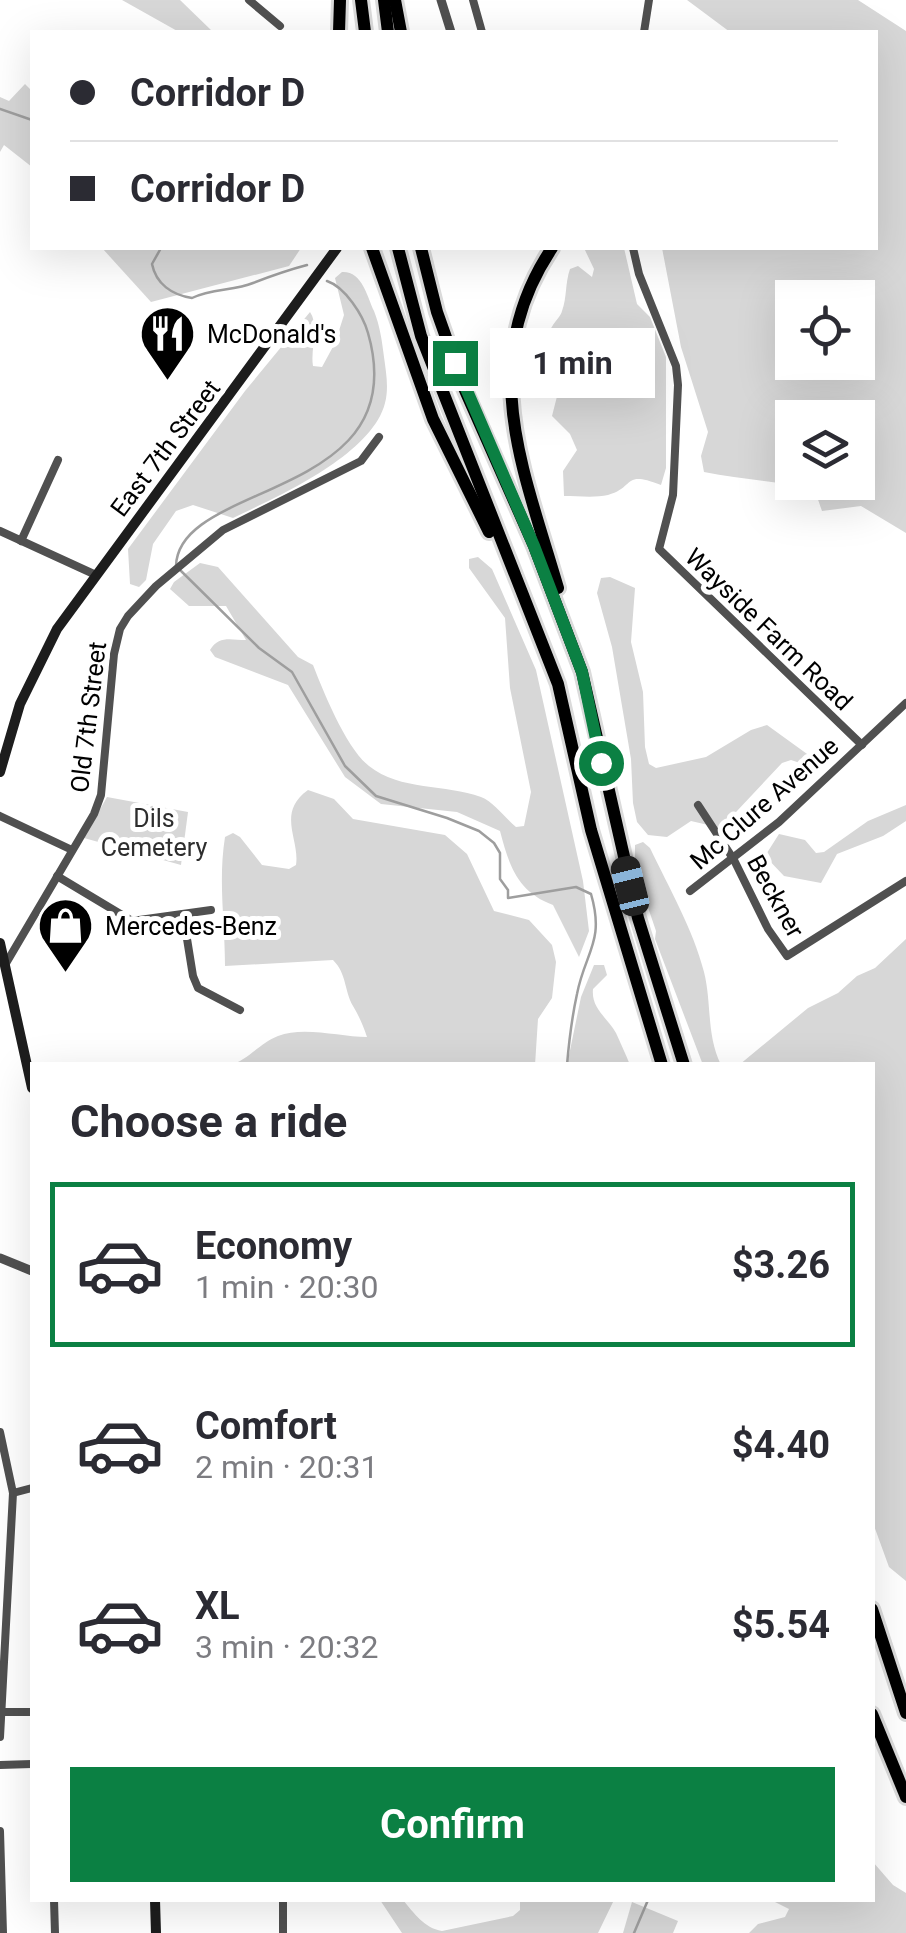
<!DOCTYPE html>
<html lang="en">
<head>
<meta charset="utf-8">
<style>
  body { margin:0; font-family:Roboto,sans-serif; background:#f7f7f7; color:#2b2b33; height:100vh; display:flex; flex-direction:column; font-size:38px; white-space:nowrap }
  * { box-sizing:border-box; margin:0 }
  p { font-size:32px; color:#7c7c81 }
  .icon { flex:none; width:55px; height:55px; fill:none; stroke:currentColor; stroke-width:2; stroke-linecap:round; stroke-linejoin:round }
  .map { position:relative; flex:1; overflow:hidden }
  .details { position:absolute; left:30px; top:1062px; width:845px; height:840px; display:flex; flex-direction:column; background:#fff; border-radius:0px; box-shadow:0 10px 40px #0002 }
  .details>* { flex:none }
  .top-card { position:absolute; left:30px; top:30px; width:848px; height:220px; border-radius:0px; box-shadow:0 10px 40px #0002; display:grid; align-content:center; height:220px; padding:0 40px; background:#fff }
  .tools { position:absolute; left:775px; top:280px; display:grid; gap:20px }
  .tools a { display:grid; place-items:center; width:100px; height:100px; border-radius:0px; background:#fff; box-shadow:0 10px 40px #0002; font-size:50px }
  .end { position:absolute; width:45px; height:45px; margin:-22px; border:12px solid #0b8043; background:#fff; box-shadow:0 0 0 5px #fff }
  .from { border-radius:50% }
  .bubble { position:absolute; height:70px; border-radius:0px; background:#fff; box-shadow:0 10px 40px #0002; font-size:32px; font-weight:700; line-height:70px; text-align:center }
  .car { position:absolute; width:30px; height:60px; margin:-30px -15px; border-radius:12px; box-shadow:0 0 8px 2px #0007; background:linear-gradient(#222 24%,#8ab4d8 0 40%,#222 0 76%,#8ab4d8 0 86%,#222 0) }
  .top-card b { display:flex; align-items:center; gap:35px; height:95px; font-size:38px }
  .top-card b+b { border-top:2px solid #e1e1e2 }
  .top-card i { width:25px; height:25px; background:#2b2b33 }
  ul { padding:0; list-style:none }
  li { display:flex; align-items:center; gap:30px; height:165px; margin:0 20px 15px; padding:0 20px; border:5px solid transparent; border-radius:0px }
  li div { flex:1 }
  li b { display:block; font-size:38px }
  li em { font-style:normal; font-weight:700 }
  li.active { border-color:#0b8043 }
  li>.icon { width:90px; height:90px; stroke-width:1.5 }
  h2 { padding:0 40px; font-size:45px; line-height:120px }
  .action { display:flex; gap:20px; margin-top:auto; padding:20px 40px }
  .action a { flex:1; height:115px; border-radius:0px; background:#0b8043; color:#fff; font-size:40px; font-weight:700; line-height:115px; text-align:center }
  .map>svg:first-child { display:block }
</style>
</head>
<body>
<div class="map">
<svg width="906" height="1933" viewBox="0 0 906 1933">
  <rect width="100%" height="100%" fill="#fff"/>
  <g fill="#d7d7d7" fill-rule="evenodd">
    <polygon points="122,0 180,0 213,32 179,32"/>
    <path d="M687,0H858L906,31V533L861,506L822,511L815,491C779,480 741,480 704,472L701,456L708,432L681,347L662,248H875V32H730ZM792,298H858V362H792ZM792,418H858V482H792Z"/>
    <polygon points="25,84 32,91 32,167 4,145 0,152 0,97 9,101"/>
    <polygon points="102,248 301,248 289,266 151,302"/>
    <path d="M584,248H624L637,304L650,317L666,357V468L661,485C622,470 636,487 608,495C595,498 578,496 564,496L563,471L577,450L570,434L552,416L564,369C552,354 540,344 553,325C556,320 561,316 562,311C567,298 565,283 570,269L578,266L592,277L594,269Z"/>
    <path d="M342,272C362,271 367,296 374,311C380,326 382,341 384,357C386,372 389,388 385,403C372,455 277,497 233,518L193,505L176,511L153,544L146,580L139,587L130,584L128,549L245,391L310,312C320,327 310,349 313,366L322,367L335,343L344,315L335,278Z"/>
    <path d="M478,557L492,569L536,670L583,881L589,931L579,957L553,905C517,892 509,865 500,831L457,812L381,804L345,777L288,685L215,657L210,650C219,635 231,640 246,640L226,606H189L170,589L174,582L200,563L218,567L298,657L313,665C324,693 346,748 369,766C400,791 446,784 481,797C494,802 505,818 516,827L524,826L531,792L510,688L505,618L469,568V559Z"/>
    <polygon points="610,577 635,588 631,642 643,692 645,747 649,764 656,768 706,757 751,730 767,725 814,759 815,768 791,760 782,763 721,828 691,821 667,837 648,835 637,822 633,803 631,759 612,647 597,593 601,578"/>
    <path d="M308,790L334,799L353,819L445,835L467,854L494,911L529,920L552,945L556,962L552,998L538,1019L535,1065H230C248,1060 260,1043 278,1036C304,1026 340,1037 367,1037C363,1025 359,1016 353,1006C344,990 347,974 333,960L225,966C225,921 218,881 225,837L233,833L240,837L262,865L289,869L296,865C300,839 276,813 308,790Z"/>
    <polygon points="107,797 188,812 181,865 84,838"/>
    <polygon points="906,805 906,821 883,836 837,854 821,883 784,876 765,856 779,834 805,840 816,853 824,852 868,821"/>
    <path d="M643,842L650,848C669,888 693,929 704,972C712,1004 706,1034 721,1065H703L655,939L656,931L635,869V845Z"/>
    <polygon points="906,939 906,1581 889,1567 873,1523 872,1065 739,1065 808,1008 838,993 857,976 875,968"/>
    <path d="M594,965H604L607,975L593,989C591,1009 607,1017 616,1033C621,1044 626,1055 630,1065H567L581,997Z"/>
    <polygon points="873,1862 893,1885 906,1893 906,1933 749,1933 758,1924 785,1917 789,1909 771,1900 872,1900"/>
    <path d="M380,1900H403C414,1913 424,1928 442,1931L513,1916L520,1910V1900H614L598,1933H402Z"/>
    <polygon points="632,1902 678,1921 673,1933 623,1933"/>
  </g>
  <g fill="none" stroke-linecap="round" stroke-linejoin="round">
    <g stroke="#9e9e9e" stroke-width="2.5">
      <polyline points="0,109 32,120"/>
      <path d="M161,248L152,264C156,284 172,295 192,298C211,288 234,291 253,283C271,276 288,270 307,265"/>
      <path d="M327,281C345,287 363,315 368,333C416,500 178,480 176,566L259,648L292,672L345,766L376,796L447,818L479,831L494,843L500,853V879L508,890V898L576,887L591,894C605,942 585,952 577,994C572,1017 569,1041 567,1065"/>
      <polyline points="634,1933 648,1900"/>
    </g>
    <defs>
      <g id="motorway">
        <polyline points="361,0 365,32"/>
        <polyline points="384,0 388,32"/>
        <polyline points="395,0 401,32"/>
        <polyline points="339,32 340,0"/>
        <polyline points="372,248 433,419 489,532"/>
        <polyline points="398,248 421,336 558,684 591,830 662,1065"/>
        <polyline points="421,248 437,312 464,388 534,546 582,672 638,918 684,1065"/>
        <path d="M552,248C475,363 524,470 558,588"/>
        <polyline points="872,1609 906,1713"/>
        <polyline points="872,1714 906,1797"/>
      </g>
    </defs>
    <use href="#motorway" stroke="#dbdbdb" stroke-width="18"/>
    <g stroke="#505050" stroke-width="8">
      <polyline points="249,0 280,26"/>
      <polyline points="473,0 482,32"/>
      <polyline points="644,32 649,0"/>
      <polyline points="633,248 639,274 676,366 678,385 673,495 659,549 862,745"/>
      <polyline points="0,531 96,575"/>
      <polyline points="21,541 58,460"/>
      <polyline points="698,805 734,860 768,929 787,956 906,881"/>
      <polyline points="0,816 72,850"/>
      <polyline points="57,876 132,921 211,910"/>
      <polyline points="690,891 779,822 906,703"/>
      <polyline points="183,914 193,976 198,988 240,1010"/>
      <polyline points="5,965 94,814 101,795 114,654 120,629 128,616 156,586 223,530 361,461 379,437"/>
      <polyline points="0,1432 13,1493 0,1737"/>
      <polyline points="13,1493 32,1488"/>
      <polyline points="0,1712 32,1712"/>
      <polyline points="0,1765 32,1764"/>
      <polyline points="0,1831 3,1933"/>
      <polyline points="54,1900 55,1933"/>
      <polyline points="283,1933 283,1900"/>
    </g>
    <g stroke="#505050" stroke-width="9">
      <polyline points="441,0 451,32"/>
      <polyline points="0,1258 32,1271"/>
    </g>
    <g stroke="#1d1d1d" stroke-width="10">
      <polyline points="0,772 20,704 57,629 337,248"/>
      <polyline points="0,943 32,1088"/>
      <polyline points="155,1900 156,1933"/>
    </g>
    <use href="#motorway" stroke="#000" stroke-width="12"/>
  </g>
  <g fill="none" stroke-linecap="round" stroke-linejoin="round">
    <polyline stroke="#0b8043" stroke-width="12" points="455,363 534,546 582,672 601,763"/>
  </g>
  <defs>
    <symbol id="restaurant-pin" viewBox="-11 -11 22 30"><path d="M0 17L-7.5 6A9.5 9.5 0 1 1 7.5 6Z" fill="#000" stroke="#fff"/><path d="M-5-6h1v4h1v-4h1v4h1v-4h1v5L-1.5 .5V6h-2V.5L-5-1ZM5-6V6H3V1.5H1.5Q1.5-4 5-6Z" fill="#fff"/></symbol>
    <symbol id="shop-pin" viewBox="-11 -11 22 30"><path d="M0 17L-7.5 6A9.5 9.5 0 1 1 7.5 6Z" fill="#000" stroke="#fff"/><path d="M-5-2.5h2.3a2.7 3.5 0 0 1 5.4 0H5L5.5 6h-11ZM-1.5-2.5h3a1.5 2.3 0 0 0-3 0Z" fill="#fff"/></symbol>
  </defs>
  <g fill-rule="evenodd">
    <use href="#restaurant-pin" x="136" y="302" width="63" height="86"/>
    <use href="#shop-pin" x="34" y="894" width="63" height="86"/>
  </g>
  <g text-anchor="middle" stroke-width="10" stroke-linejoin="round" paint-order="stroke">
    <g font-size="25" fill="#000" stroke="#fff" text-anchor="start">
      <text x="207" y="343">McDonald's</text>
      <text x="105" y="935">Mercedes-Benz</text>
    </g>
    <g font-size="25" fill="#000" stroke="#fff">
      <text transform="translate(165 448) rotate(-53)" y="9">East 7th Street</text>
      <text transform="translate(769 629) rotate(44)" y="9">Wayside Farm Road</text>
      <text transform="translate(88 717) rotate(-83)" y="9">Old 7th Street</text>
      <text transform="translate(764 803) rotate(-41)" y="9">Mc Clure Avenue</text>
      <text transform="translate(776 896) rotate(61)" y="9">Beckner</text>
    </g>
    <g font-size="25" fill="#2e2e2e" stroke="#fff">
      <text x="154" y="827">Dils<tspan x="154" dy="29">Cemetery</tspan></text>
    </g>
  </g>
</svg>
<div class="tools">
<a><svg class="icon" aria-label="locate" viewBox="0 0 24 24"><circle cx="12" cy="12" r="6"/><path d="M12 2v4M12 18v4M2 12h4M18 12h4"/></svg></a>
<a><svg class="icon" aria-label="layers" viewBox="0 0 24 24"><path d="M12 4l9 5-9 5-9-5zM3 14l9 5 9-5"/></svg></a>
</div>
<i class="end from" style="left:601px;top:763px"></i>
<i class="end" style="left:455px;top:363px"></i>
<div class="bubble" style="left:490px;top:328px;width:165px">1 min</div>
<i class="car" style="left:630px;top:886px;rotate:346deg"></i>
<div class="top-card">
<b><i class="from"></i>Corridor D</b>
<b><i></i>Corridor D</b>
</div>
<section class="details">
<h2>Choose a ride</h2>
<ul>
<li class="active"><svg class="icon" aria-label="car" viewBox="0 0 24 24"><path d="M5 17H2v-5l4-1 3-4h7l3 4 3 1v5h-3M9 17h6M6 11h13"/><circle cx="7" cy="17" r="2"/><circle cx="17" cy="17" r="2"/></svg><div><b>Economy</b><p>1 min · 20:30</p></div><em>$3.26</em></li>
<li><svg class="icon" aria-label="car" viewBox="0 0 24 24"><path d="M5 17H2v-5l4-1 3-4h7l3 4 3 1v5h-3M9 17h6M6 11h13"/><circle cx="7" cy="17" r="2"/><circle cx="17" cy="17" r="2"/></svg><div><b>Comfort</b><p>2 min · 20:31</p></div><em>$4.40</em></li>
<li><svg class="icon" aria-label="car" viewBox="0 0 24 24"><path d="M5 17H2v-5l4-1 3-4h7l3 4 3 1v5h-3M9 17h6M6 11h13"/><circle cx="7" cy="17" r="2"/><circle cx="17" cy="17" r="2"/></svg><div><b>XL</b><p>3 min · 20:32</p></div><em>$5.54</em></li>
</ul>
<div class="action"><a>Confirm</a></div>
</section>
</div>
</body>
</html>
